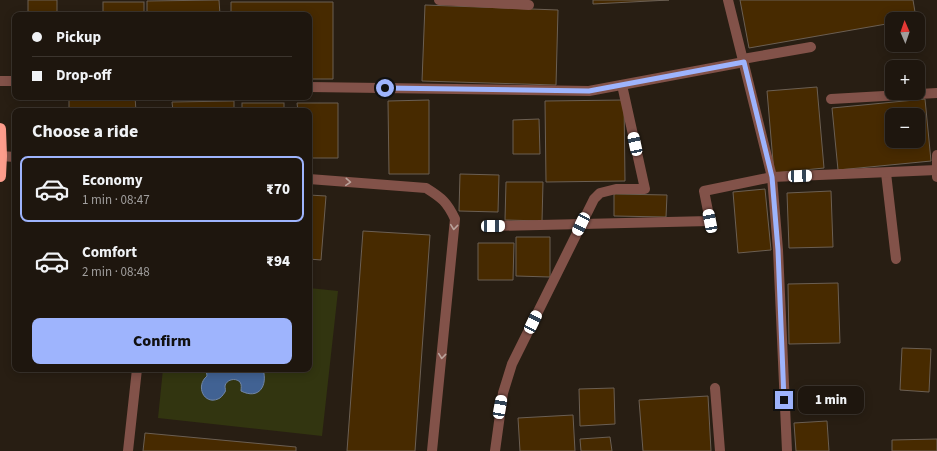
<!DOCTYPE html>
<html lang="en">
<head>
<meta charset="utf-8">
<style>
  body { margin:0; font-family:"Source Sans 3",sans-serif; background:#2b231c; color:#f1f3f6; height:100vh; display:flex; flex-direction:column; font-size:15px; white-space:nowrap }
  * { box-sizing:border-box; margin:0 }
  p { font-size:13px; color:#a19f9e }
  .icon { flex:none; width:22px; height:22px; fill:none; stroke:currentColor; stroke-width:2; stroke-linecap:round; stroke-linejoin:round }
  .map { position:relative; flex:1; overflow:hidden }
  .drawer { position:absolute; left:12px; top:108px; width:300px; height:264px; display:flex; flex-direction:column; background:#1e160e; border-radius:8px; box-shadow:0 2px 10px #0003,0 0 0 1px #3c352e }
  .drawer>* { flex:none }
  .top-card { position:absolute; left:12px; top:12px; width:300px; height:88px; border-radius:8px; box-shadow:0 2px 10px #0003,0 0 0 1px #3c352e; display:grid; align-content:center; height:88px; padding:0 20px; background:#1e160e }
  .needle { width:26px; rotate:358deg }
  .fabs { position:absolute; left:885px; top:12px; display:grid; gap:8px }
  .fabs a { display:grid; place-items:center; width:40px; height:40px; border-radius:8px; background:#1e160e; box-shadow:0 2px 10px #0003,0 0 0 1px #3c352e; font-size:20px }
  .end { position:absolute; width:18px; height:18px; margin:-9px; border:5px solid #9eb4fd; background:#111; box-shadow:0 0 0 2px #111 }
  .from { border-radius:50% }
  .bubble { position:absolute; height:28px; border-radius:8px; background:#1e160e; box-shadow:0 2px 10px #0003,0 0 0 1px #3c352e; font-size:13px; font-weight:800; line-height:28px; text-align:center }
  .car { position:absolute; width:12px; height:24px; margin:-12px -6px; border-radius:5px; box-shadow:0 0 3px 1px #0007; background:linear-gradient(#fff 24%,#345 0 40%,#fff 0 76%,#345 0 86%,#fff 0) }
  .top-card b { display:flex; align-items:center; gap:14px; height:38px; font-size:15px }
  .top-card b+b { border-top:1px solid #3c352e }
  .top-card i { width:10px; height:10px; background:#f1f3f6 }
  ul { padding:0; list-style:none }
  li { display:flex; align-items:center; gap:12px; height:66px; margin:0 8px 6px; padding:0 12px; border:2px solid transparent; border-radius:8px }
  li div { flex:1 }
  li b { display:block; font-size:15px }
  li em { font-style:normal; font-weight:800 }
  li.selected { border-color:#9eb4fd }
  li>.icon { width:36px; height:36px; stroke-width:1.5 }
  h2 { padding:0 20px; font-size:18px; line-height:48px }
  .action { display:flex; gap:8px; margin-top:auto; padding:8px 20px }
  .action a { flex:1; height:46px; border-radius:8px; background:#9eb4fd; color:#111; font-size:16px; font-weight:800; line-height:46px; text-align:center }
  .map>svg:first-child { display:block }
</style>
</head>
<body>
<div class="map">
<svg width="937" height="451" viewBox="0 0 937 451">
  <rect width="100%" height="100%" fill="#281e13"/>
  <polygon fill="#323510" points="309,288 338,291 322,436 158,418 163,369 309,369"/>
  <path fill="#416293" stroke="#7186a6" d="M206,369H263C268,386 259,400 241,391C241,388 242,385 240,382C235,377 226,380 225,386C225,388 226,391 225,392C223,395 221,398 218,399C204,405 195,386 207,376Z"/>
  <g fill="#472a00" stroke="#6b5f53" fill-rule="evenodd">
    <rect x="28" y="0" width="29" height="15"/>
    <polygon points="219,0 220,15 147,15 147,1"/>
    <polygon points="593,0 669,0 593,4"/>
    <polygon points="740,0 913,0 916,18 892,19 892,23 749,48"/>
    <rect x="103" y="2" width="41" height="13"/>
    <polygon points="231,2 333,2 333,79 309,79 309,15 231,15"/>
    <polygon points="425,5 558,10 556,85 422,81"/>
    <polygon points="817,87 824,168 774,173 767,91"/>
    <polygon points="112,97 135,97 136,111 69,111 69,100"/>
    <path d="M925,99L931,161L838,170L832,108ZM892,115H918V141H892Z"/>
    <polygon points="429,100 429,174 389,174 388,101"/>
    <polygon points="624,100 625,181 546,182 545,101"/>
    <polygon points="234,101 234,111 173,111 172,102"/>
    <rect x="242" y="103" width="42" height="8"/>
    <polygon points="297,103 338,103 338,158 309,158 309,111 298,111"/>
    <polygon points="539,119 540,154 513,154 513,120"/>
    <polygon points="460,174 499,175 498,212 459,211"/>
    <polygon points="506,182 543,182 542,221 505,220"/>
    <polygon points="765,189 771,250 738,253 733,192"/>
    <polygon points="831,191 833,247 789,248 787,193"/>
    <polygon points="614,194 667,195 666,217 614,216"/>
    <polygon points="309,195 326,196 321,260 309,259"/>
    <polygon points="363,231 430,235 415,451 347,451"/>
    <polygon points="516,237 550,237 550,277 516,276"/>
    <polygon points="478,243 514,243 513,280 478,280"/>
    <polygon points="838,283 840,343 789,344 788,284"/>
    <polygon points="902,348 931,349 929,392 900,390"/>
    <polygon points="614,388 615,424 580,426 579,389"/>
    <polygon points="708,396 711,451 643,451 639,400"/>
    <polygon points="573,415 575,451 520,451 518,418"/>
    <polygon points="827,421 829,451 796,451 794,423"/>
    <polygon points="145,433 296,447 296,451 143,451"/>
    <polygon points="610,437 612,451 581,451 580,439"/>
    <polygon points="937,439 937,451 892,451 892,440"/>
  </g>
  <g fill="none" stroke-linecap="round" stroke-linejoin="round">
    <g stroke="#825249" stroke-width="10">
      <polyline points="439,0 529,5"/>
      <polyline points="728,0 772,177 778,250 787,451"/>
      <polyline points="743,59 811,47"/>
      <polyline points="0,81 15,81"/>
      <polyline points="309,87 589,91 744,62"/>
      <polyline points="831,99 937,93"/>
      <polyline points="1,156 15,157"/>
      <polyline points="886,173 896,259"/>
      <polyline points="937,177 937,155"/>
      <path d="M309,179L426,188C442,198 447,202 455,219L432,451"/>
      <polyline points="493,226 710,221 704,191 772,177 937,170"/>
      <polyline points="715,388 720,451"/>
      <polyline points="128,451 137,369"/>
      <polyline points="495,451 503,393 512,364 594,199 600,193 616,189 645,189 622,85"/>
    </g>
    <polyline stroke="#fd9d8c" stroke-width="12" points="0,129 1,156 0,176"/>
  </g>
  <defs><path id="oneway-chevron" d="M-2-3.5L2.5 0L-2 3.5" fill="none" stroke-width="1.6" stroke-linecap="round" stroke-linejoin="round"/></defs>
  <g stroke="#baa39b">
    <use href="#oneway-chevron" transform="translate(348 182) rotate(4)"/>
    <use href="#oneway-chevron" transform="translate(454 227) rotate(96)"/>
    <use href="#oneway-chevron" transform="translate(442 356) rotate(96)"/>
  </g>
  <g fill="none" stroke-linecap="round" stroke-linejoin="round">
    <polyline stroke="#9eb4fd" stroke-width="5" points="385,88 589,91 744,62 772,177 778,250 784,400"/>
  </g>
</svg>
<div class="fabs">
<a><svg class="needle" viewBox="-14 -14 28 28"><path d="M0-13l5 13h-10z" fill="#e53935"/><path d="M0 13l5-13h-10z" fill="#a19f9e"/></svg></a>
<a>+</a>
<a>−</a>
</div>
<i class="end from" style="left:385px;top:88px"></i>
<i class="end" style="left:784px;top:400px"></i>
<div class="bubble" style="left:798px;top:386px;width:66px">1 min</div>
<i class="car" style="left:635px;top:144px;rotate:348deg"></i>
<i class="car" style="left:800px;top:176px;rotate:88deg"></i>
<i class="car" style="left:710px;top:221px;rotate:349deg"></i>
<i class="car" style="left:581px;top:224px;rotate:206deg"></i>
<i class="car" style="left:493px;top:226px;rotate:89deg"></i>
<i class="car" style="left:533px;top:322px;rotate:26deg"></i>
<i class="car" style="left:500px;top:407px;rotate:10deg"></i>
<div class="top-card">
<b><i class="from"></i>Pickup</b>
<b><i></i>Drop-off</b>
</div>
<section class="drawer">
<h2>Choose a ride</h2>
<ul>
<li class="selected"><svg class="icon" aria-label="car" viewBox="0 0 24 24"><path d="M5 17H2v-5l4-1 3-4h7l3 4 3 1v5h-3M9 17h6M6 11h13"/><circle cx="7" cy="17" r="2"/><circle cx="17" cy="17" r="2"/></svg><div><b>Economy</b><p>1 min · 08:47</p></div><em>₹70</em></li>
<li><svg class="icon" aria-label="car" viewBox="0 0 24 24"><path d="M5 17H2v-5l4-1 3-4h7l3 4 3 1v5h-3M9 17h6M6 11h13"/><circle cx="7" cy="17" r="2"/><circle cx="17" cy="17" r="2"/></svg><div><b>Comfort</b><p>2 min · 08:48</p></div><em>₹94</em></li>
</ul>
<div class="action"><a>Confirm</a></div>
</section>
</div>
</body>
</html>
